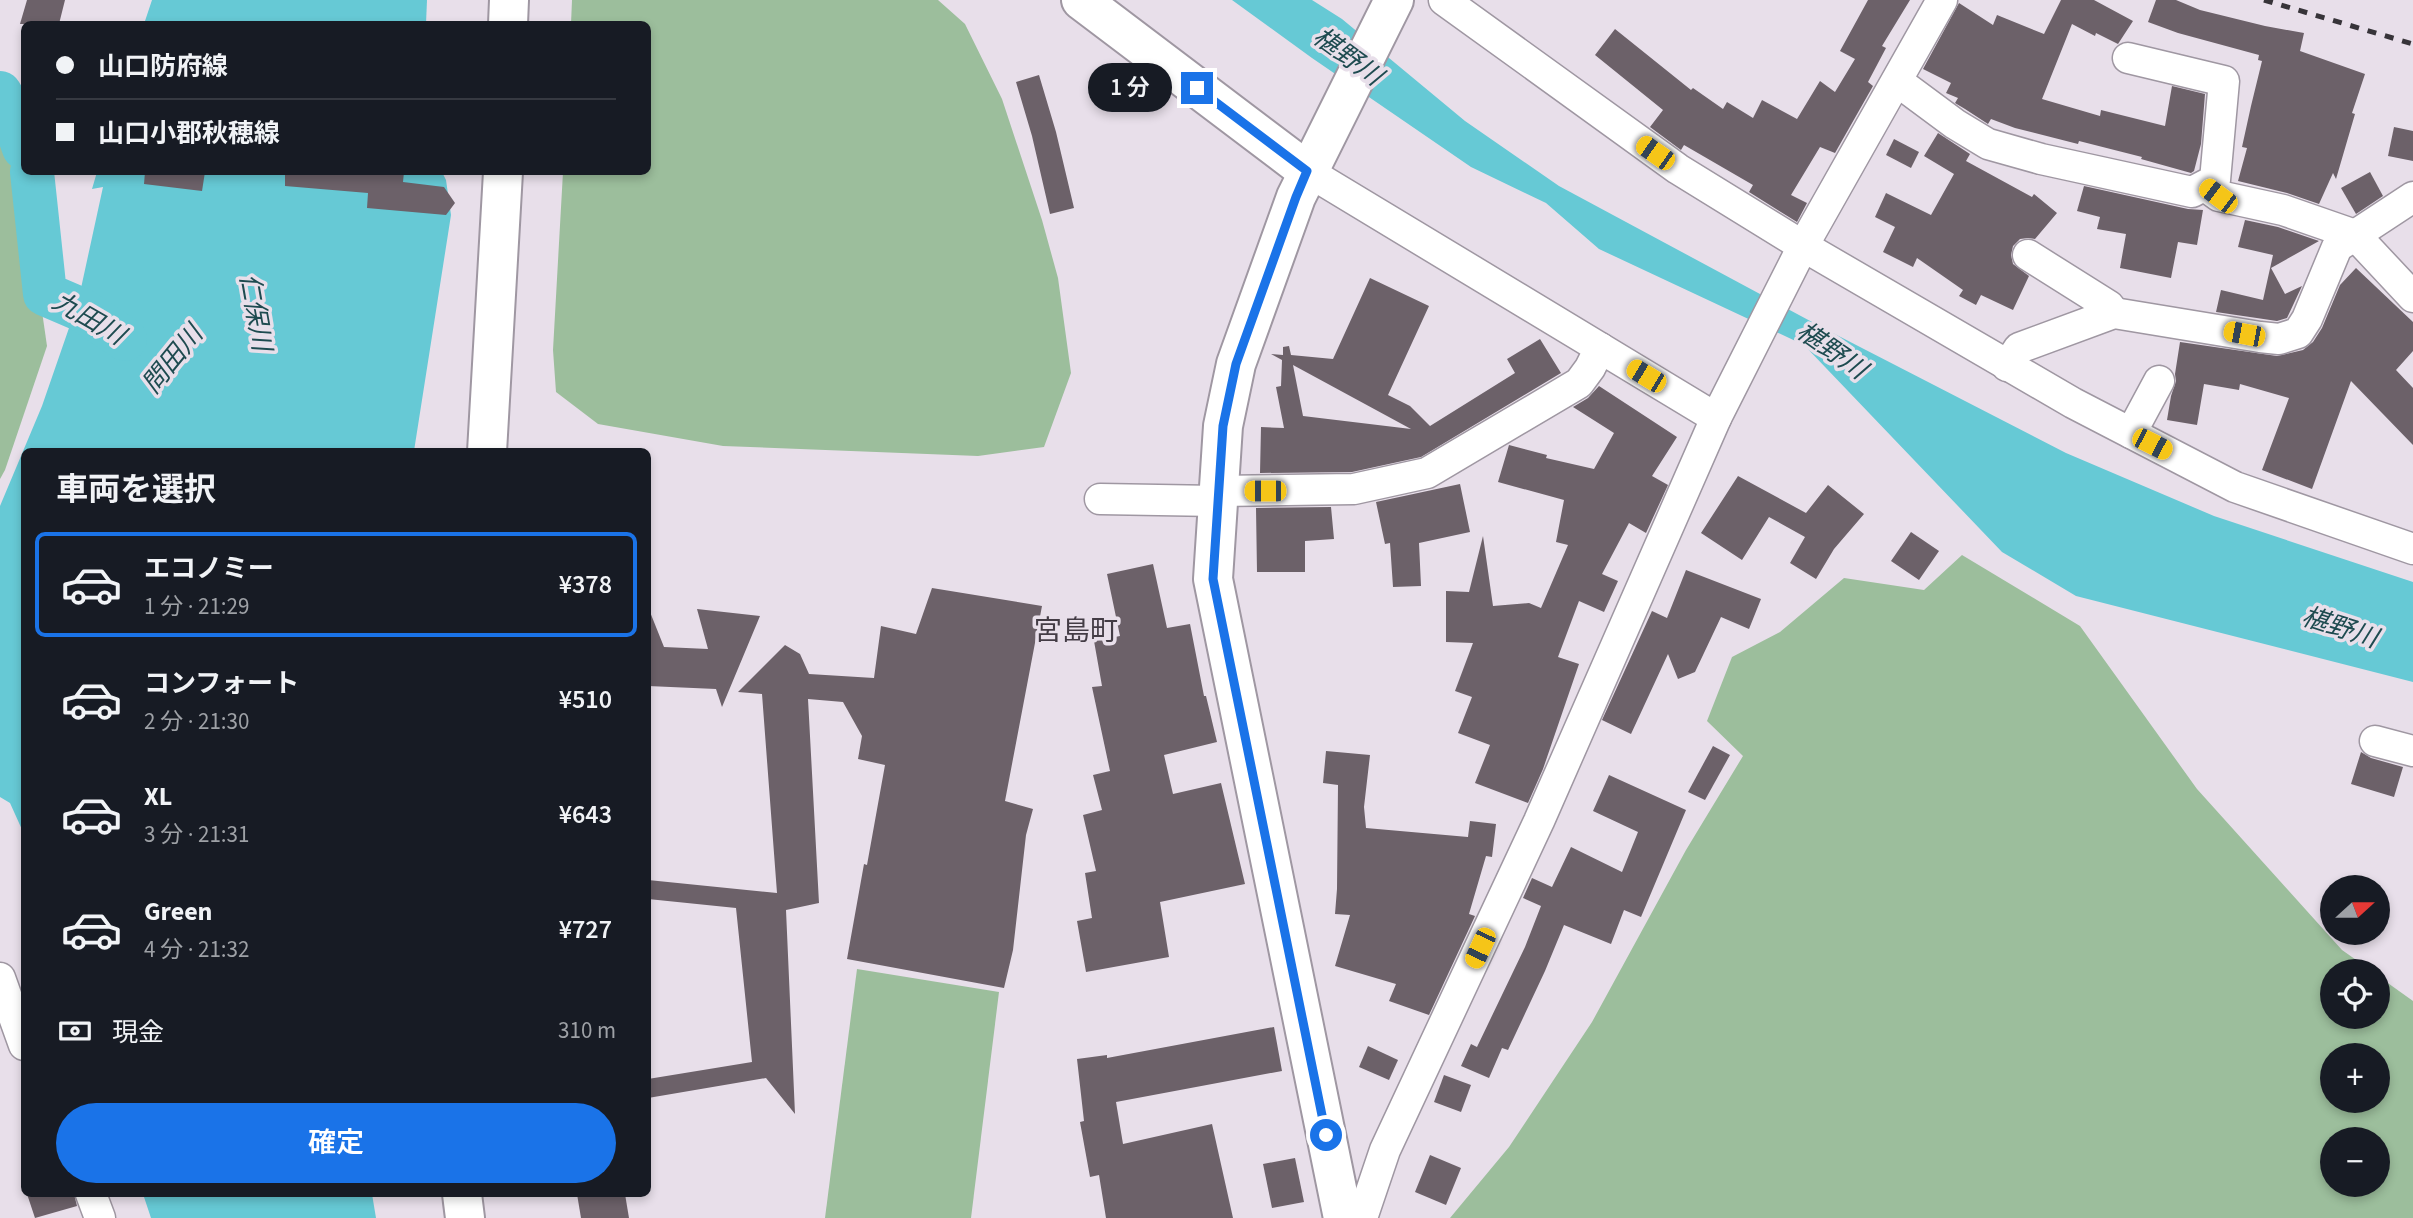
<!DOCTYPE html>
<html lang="ja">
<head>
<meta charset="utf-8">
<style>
  body { margin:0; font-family:"Source Sans 3","Noto Sans JP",sans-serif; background:#20242c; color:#f1f3f6; height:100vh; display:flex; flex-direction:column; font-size:26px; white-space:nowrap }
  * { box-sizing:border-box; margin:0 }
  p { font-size:23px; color:#9ea1a6 }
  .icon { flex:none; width:38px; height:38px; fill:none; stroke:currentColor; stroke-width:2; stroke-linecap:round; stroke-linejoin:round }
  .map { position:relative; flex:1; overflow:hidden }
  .details { position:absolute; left:21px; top:448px; width:630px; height:749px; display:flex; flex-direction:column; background:#171b24; border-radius:10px; box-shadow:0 4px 10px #0003 }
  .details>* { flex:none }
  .guide { position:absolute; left:21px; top:21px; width:630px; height:154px; border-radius:10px; box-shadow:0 4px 10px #0003; display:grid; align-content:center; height:154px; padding:0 35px; background:#171b24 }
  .needle { width:46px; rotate:69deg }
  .fabs { position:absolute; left:2320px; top:875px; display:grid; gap:14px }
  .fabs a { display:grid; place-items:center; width:70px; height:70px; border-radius:50%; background:#171b24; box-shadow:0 4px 10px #0003; font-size:35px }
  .end { position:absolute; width:32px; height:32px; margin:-16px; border:9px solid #1a73e8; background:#fff; box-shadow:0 0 0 4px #fff }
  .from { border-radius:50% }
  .bubble { position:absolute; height:49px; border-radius:24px; background:#171b24; box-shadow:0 4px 10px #0003; font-size:23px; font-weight:600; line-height:49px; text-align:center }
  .car { position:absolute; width:21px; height:42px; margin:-21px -10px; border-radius:9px; box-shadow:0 0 5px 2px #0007; background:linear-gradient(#f5c518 24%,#345 0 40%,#f5c518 0 76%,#345 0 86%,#f5c518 0) }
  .guide b { display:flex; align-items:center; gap:24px; height:66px; font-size:26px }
  .guide b+b { border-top:2px solid #363941 }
  .guide i { width:18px; height:18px; background:#f1f3f6 }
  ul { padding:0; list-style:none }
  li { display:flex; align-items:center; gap:21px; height:105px; margin:0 14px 10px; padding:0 21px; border:4px solid transparent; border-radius:10px }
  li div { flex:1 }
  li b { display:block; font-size:26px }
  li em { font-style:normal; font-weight:600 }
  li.selected { border-color:#1a73e8 }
  li>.icon { width:63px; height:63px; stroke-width:1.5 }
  h2 { padding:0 35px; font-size:32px; line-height:84px }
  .pay { display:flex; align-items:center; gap:18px; height:77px; padding:0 35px; font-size:26px }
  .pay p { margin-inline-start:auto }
  .cta { display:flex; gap:14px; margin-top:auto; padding:14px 35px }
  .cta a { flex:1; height:80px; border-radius:42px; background:#1a73e8; color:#fff; font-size:28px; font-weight:600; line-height:80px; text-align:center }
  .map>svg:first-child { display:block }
</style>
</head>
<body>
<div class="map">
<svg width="2413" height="1218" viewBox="0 0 2413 1218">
  <rect width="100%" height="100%" fill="#e8dfea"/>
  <g fill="#9cbe9c" fill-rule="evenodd">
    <polygon points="572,0 938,0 965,24 1002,99 1042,220 1058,278 1071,373 1044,447 978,456 723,446 598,424 556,392 553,350 563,172 648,172 648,24 571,24"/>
    <polygon points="0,122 20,159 47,346 5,470 0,479"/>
    <path d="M1962,555L2080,626L2197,789L2342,950L2372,971H2333V1017H2378V976L2413,1001V1218H1450L1509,1147L1592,1022L1686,850L1743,756L1707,721L1732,657L1780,632L1844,578L1924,590ZM2333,1055H2378V1101H2333ZM2333,1139H2378V1185H2333Z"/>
    <polygon points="857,969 999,992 971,1218 825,1218"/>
  </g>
  <g fill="#66c9d5">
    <polygon points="152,0 427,0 426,24 144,24"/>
    <polygon points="1232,0 1312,0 1342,19 1465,121 1559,186 1827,330 2066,453 2214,516 2413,582 2413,682 2076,596 2002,552 1804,345 1599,249 1546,203 1471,167 1312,58"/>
    <polygon points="97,172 442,172 446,180 451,215 414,451 24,452 24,834 10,803 0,797 0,506 42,406 78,302 103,187 92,189"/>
    <polygon points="143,1194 372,1194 376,1218 151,1218"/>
  </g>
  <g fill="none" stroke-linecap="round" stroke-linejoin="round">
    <g stroke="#66c9d5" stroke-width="44">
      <polyline points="0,93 11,112 24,148"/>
      <polyline points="32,172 45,294 80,309 125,339"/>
    </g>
  </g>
  <g fill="#6c6169" fill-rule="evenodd">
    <polygon points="27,0 65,0 59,24 20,24"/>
    <polygon points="1868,0 1910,0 1882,46 1886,48 1868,82 1873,86 1835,153 1820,147 1791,195 1807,203 1797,222 1749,192 1753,185 1684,145 1681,150 1650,127 1663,110 1595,55 1615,29 1691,90 1693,88 1723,109 1727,102 1753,118 1762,100 1797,119 1820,81 1835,92 1855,59 1840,51"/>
    <polygon points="2061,0 2094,0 2133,21 2118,44 2096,33 2095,36 2072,24 2042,99 2100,116 2101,110 2165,126 2172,86 2205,94 2201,144 2194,171 2191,173 2141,159 2142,157 2079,141 2078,144 2015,128 1991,119 1988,124 1965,109 1955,103 1958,98 1946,93 1951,83 1923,69 1959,3 1993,25 1997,15 2044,34"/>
    <polygon points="2156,0 2176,0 2200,10 2265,26 2304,33 2300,51 2365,74 2352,113 2355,114 2336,179 2333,173 2319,204 2287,193 2238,181 2247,148 2242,147 2251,106 2262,61 2258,60 2259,55 2178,33 2148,22"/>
    <polygon points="1039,75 1056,132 1074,208 1050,214 1032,136 1016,82"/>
    <polygon points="2394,127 2413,131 2413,161 2388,156"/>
    <polygon points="1938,133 1970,154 1966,161 2032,197 2034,194 2057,213 2035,239 2028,238 2020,239 2013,246 2011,255 2013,264 2029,276 2013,310 1981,295 1976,305 1959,296 1963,290 1917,258 1913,267 1883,252 1895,227 1875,217 1886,193 1931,215 1954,174 1924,156"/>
    <polygon points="1894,139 1919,152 1911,168 1886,155"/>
    <polygon points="145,172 205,172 202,191 144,184"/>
    <polygon points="285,172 404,172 403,182 444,187 455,203 446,215 367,208 368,193 285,186"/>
    <polygon points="2370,172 2383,196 2356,214 2341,188"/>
    <polygon points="2084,186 2188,209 2203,210 2197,245 2178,242 2171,278 2120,268 2126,234 2097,229 2100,217 2077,211"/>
    <polygon points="2245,220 2278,227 2319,241 2271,268 2285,294 2302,286 2287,318 2277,321 2216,312 2221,290 2263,300 2273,255 2238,247"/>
    <polygon points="2356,268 2413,322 2413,351 2396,370 2413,388 2413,445 2351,381 2312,489 2262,470 2289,398 2240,384 2239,390 2204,384 2197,425 2167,420 2171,396 2176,381 2175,374 2180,342 2277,356 2303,350 2313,342 2322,328 2340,285"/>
    <path d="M1370,278L1429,306L1388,395L1410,406L1430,426L1515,373L1507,359L1540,339L1561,373L1421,457L1352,472L1260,473L1261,427L1284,428L1276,387L1281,386L1282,360L1271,354L1283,355V347L1289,346L1291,355L1333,359ZM1293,365L1411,429L1303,416Z"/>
    <polygon points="1599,386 1677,437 1652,476 1668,485 1646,533 1629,523 1602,574 1618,581 1604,612 1579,601 1558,657 1579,664 1543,769 1528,803 1475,783 1490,745 1458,733 1472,697 1455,691 1473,643 1446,642 1446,591 1469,592 1483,536 1493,606 1529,603 1541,608 1568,545 1556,542 1564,500 1498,482 1509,445 1547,455 1546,458 1594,469 1614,433 1573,407 1588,398"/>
    <polygon points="1738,476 1806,513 1828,485 1864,514 1834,549 1816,579 1790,563 1805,537 1769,517 1742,560 1701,533"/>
    <polygon points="1460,484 1470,532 1419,543 1421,586 1393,587 1390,543 1385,544 1376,502"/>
    <polygon points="1331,507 1334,539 1305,541 1305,572 1257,572 1256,508"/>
    <polygon points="1911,532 1939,551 1919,580 1891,561"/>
    <polygon points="1153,564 1167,628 1190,624 1204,696 1206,696 1217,742 1164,755 1173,794 1221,783 1245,884 1160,902 1169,957 1086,972 1077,921 1092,918 1085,873 1096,871 1083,815 1102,810 1093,775 1110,771 1092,687 1102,686 1094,641 1120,636 1107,574"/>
    <polygon points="1686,570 1761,599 1749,629 1721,617 1695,672 1678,679 1668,654 1631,734 1602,720 1652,611 1667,618"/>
    <polygon points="932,588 1042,606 1005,801 1033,809 1026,835 1013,950 1004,988 847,959 864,864 867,865 885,765 858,759 862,736 843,702 808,699 819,903 786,910 795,1114 766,1078 648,1098 648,1079 752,1062 736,908 648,899 648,880 777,893 762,694 738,692 785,645 800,654 809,674 874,678 881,626 916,634"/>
    <polygon points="648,607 664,647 708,649 697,609 760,616 722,707 716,689 648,686"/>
    <polygon points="1713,746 1730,755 1705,800 1688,792"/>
    <polygon points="1326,751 1370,755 1364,807 1366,828 1468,837 1470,821 1496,824 1492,857 1486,856 1469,914 1475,916 1429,1015 1389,1001 1396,984 1335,966 1350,915 1335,914 1337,889 1338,785 1323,783"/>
    <polygon points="2361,752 2371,758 2403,767 2394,797 2351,784"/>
    <polygon points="1609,775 1686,810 1641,917 1624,910 1611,944 1564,925 1545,971 1508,1050 1502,1048 1489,1078 1461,1066 1471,1044 1477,1047 1525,947 1541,906 1523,898 1532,878 1552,887 1571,847 1622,872 1638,832 1593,811"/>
    <polygon points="1274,1027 1282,1071 1116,1102 1123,1144 1212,1124 1233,1218 1106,1218 1099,1175 1090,1177 1080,1122 1084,1121 1077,1059 1107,1055 1107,1058"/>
    <polygon points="1368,1046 1398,1060 1389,1080 1359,1067"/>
    <polygon points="1444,1075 1471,1085 1461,1112 1434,1102"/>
    <polygon points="1430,1155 1461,1168 1446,1205 1415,1192"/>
    <polygon points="1295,1158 1304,1202 1272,1208 1263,1164"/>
    <polygon points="27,1194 74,1194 77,1206 35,1218"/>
    <polygon points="577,1194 625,1194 629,1218 581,1218"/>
  </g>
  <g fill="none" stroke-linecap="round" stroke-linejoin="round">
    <defs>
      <g id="street">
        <polyline points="1444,0 1678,169 1803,246 2073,403 2235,487 2413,549"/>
        <polyline points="1897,81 1955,124 1988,144 2041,159 2192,192 2215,180 2224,81 2128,58"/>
        <polyline points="1307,171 1716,418"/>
        <polyline points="2205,186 2219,196 2283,210 2355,235 2413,297"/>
        <polyline points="2028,255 2109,306 2114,313"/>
        <polyline points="2007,366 2019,348 2114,313 2260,337 2279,339 2298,333 2307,319 2337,247 2413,197"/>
        <polyline points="2131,433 2159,381"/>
        <polyline points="1218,491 1354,489 1427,473 1579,383 1590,368 1600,348"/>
        <polyline points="1100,499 1217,501"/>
        <polyline points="2375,741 2413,751"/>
        <polyline points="0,978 24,1045"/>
        <polyline points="91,1194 100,1218"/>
        <polyline points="1362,1218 1385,1150 1539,821 1716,418 1803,246 1942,0"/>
      </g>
      <g id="secondary">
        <polyline points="508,24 509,0"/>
        <polyline points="487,452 503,172"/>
        <polyline points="462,1194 465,1218"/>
      </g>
      <g id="primary">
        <polyline points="1081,0 1307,171"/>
        <polyline points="1343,1218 1213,579 1223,426 1236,364 1296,197 1394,0"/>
      </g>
    </defs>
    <use href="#street" stroke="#9f97a2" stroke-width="33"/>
    <use href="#secondary" stroke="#9f97a2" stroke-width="42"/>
    <use href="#primary" stroke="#9f97a2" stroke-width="42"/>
    <use href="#street" stroke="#fff" stroke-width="30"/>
    <use href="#secondary" stroke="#fff" stroke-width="38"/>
    <use href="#primary" stroke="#fff" stroke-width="38"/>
    <polyline stroke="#373439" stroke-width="5" stroke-dasharray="9 9" stroke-linecap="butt" points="2264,0 2413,44"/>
  </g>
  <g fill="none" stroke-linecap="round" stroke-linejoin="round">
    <polyline stroke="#1a73e8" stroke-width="9" points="1197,88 1307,171 1296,197 1236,364 1223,426 1213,579 1326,1135"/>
  </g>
  <g text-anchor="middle" stroke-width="7" stroke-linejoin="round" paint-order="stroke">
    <g font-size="26" font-style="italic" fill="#1e4b50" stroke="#e8dfea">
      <text transform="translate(1348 56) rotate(36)" y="9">椹野川</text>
      <text transform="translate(256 312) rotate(80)" y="9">仁保川</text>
      <text transform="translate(89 318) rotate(30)" y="9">九田川</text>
      <text transform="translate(1832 350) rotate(35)" y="9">椹野川</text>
      <text transform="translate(172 359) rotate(-51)" y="9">問田川</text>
      <text transform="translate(2340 627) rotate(18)" y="9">椹野川</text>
    </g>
    <g font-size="28" fill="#433c45" stroke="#e8dfea">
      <text x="1076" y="640">宮島町</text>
    </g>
  </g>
</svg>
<div class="fabs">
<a><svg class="needle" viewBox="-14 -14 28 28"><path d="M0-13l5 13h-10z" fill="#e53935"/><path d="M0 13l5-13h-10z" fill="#9ea1a6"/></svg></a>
<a><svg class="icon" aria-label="locate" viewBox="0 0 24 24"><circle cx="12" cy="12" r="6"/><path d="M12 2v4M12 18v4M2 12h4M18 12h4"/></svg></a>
<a>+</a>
<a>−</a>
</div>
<i class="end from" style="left:1326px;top:1135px"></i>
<i class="end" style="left:1197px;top:88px"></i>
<div class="bubble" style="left:1088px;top:63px;width:84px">1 分</div>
<i class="car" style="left:1655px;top:153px;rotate:305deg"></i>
<i class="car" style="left:2218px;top:196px;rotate:307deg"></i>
<i class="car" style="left:2244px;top:334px;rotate:281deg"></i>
<i class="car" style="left:1646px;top:376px;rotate:301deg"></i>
<i class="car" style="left:2152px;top:444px;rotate:117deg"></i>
<i class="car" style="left:1265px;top:491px;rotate:270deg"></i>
<i class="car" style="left:1480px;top:948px;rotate:205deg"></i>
<div class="guide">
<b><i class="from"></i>山口防府線</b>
<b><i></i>山口小郡秋穂線</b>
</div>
<section class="details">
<h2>車両を選択</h2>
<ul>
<li class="selected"><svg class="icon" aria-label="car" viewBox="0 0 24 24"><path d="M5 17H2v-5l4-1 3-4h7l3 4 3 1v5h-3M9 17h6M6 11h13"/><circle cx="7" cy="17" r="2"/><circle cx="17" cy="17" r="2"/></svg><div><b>エコノミー</b><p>1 分 · 21:29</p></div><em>¥378</em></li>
<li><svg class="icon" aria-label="car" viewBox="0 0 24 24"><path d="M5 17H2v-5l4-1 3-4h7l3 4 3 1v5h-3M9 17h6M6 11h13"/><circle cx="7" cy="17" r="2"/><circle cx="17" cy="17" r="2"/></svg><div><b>コンフォート</b><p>2 分 · 21:30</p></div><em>¥510</em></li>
<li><svg class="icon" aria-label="car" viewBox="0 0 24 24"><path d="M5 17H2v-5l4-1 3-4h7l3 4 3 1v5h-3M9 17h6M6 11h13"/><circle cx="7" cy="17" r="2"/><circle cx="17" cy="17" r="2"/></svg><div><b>XL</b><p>3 分 · 21:31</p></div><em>¥643</em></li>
<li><svg class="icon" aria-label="car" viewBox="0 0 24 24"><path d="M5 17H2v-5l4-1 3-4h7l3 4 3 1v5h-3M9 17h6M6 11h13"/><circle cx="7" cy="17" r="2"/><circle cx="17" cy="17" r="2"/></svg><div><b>Green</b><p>4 分 · 21:32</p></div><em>¥727</em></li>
</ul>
<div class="pay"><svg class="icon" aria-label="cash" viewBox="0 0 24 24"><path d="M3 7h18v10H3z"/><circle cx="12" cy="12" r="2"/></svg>現金<p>310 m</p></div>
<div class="cta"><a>確定</a></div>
</section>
</div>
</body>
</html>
